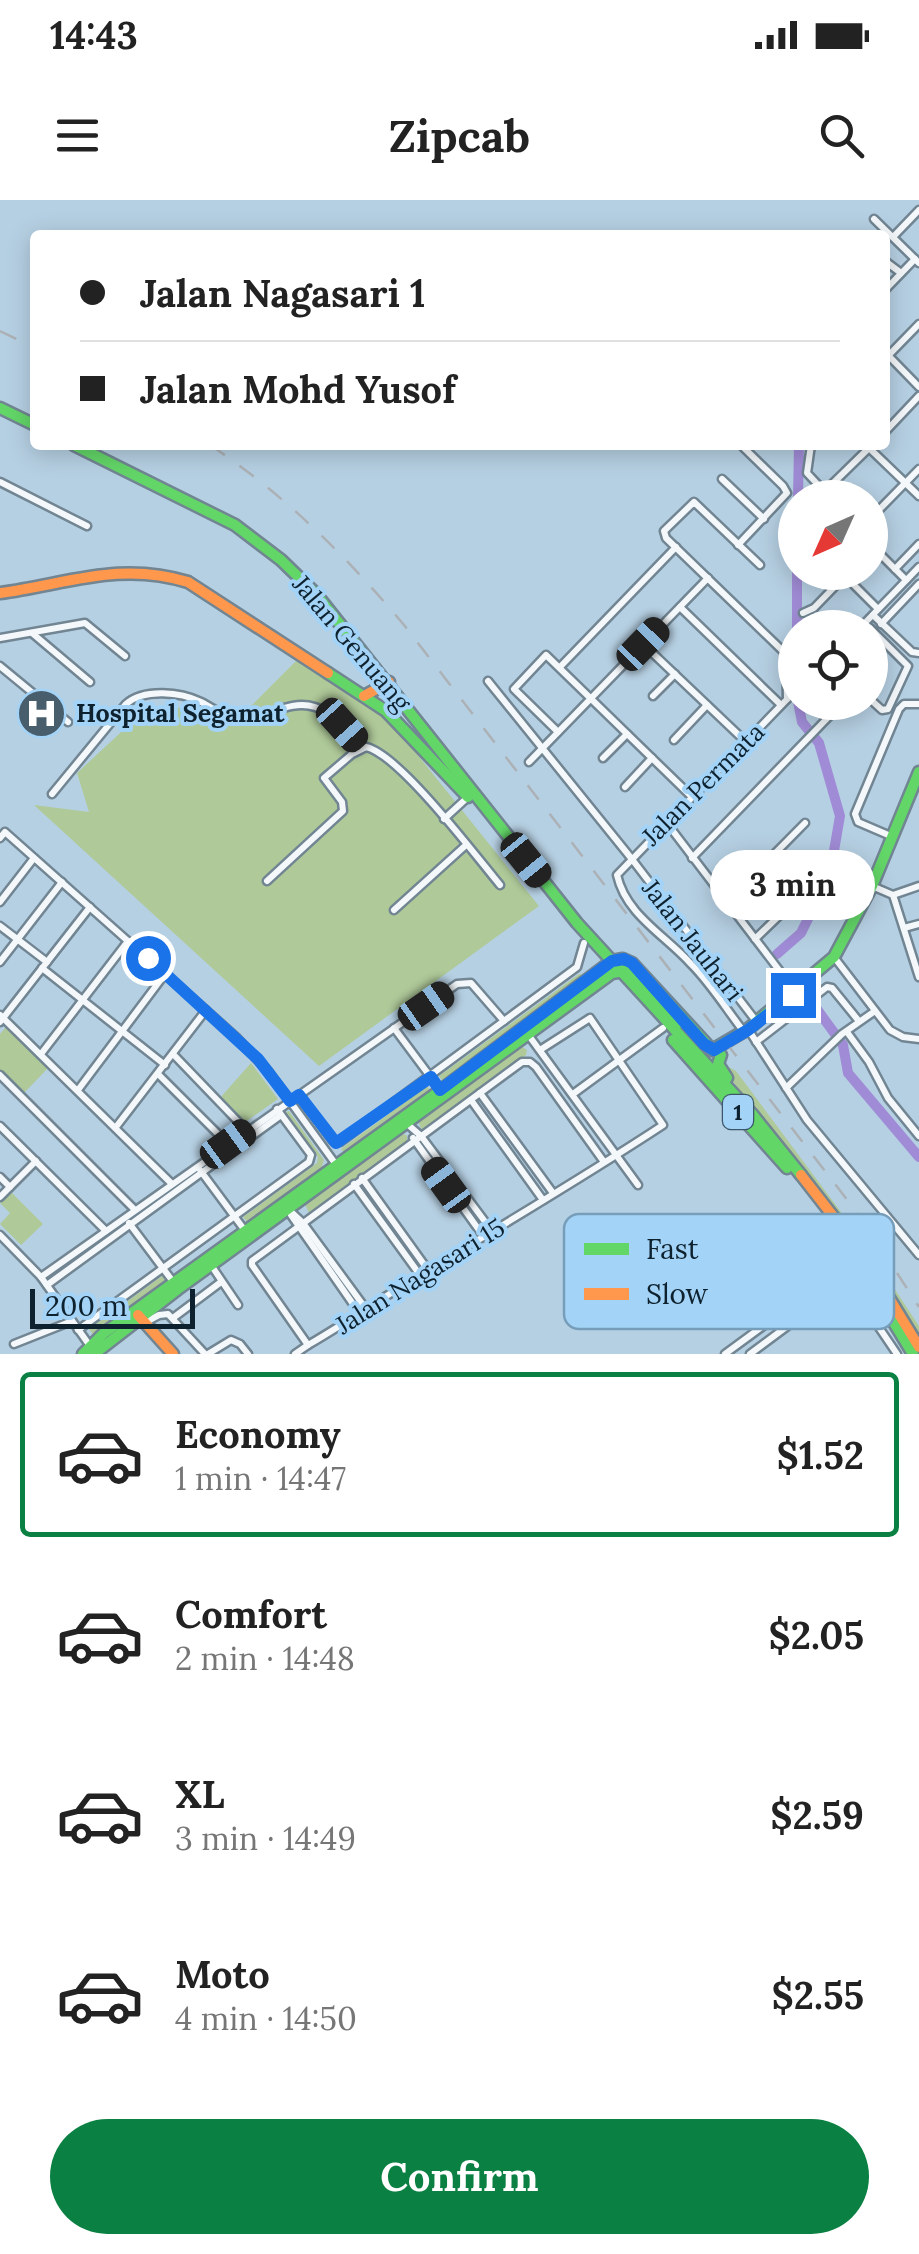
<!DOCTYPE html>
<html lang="en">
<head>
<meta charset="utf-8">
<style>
  body { margin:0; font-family:Lora,serif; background:#f2f2f2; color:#222; height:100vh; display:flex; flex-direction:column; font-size:38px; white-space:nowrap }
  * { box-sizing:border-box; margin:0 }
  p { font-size:32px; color:#767676 }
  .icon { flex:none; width:55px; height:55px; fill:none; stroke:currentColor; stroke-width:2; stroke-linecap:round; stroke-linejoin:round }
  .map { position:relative; height:1154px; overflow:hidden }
  .drawer { display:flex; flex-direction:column; background:#fff; flex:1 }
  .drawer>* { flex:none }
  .hud { position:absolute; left:30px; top:30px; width:860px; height:220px; border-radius:10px; box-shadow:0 5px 25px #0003; display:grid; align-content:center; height:220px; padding:0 50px; background:#fff }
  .needle { width:65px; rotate:225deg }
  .fabs { position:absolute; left:778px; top:280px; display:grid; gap:20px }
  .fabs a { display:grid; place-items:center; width:110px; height:110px; border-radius:50%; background:#fff; box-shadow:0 5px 25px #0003; font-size:50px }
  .scale { position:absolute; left:30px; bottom:25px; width:165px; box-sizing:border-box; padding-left:10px; border:5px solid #0e212e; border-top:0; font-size:28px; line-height:35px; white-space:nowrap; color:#0e212e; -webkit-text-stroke:8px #a3d3f6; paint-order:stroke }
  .end { position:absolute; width:45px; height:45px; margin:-22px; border:12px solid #1a73e8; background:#fff; box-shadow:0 0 0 5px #fff }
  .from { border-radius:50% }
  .bubble { position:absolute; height:70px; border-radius:35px; background:#fff; box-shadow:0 5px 25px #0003; font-size:32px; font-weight:800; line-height:70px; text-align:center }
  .car { position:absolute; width:30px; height:60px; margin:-30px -15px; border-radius:12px; box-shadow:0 0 8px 2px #0007; background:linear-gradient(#222 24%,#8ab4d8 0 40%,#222 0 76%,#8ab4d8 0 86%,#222 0) }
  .hud b { display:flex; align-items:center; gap:35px; height:95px; font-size:38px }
  .hud b+b { border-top:2px solid #e0e0e0 }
  .hud i { width:25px; height:25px; background:#222 }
  ul { padding:18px 0 0; list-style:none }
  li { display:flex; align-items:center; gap:30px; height:165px; margin:0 20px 15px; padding:0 30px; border:5px solid transparent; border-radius:10px }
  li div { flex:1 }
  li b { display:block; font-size:38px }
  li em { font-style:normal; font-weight:800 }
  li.active { border-color:#0b8043 }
  li>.icon { width:90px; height:90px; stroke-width:1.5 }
  .primary-button { display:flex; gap:20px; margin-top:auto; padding:20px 50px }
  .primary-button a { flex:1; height:115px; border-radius:60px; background:#0b8043; color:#fff; font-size:40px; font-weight:800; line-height:115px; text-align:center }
  .status { display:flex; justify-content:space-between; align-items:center; height:70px; padding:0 50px; background:#fff; direction:ltr }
  .status svg { height:28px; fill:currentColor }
  header { display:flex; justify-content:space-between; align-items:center; height:130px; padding:0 50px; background:#fff; font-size:45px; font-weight:800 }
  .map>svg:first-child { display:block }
</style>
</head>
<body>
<div class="status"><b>14:43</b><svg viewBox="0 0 49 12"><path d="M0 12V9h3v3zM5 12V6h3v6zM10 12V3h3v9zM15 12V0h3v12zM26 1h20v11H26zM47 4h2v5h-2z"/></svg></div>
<header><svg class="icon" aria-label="menu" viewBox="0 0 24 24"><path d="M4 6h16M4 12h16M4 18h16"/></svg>Zipcab<svg class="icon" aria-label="search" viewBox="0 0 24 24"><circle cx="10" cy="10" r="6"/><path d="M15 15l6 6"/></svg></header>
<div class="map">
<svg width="919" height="1154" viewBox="0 0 919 1154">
  <rect width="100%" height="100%" fill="#b6d0e3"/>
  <g fill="#afc999">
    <polygon points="302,455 392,523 539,706 319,866 34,605 89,612 77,573 146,509 194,507 231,526"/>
    <polygon points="579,774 587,776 445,884 439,876"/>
    <polygon points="6,827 48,868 24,893 0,870 0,834"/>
    <polygon points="521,846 527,850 526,855 422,930 418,922"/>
    <polygon points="251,863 278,899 244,923 219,899"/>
    <path d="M727,866L736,871L867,1047L919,1126V1134C864,1038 788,956 722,867Z"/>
    <polygon points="427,886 432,893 346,955 341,949"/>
    <polygon points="289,911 324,960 321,969 249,1024 243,1017 317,963 318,957 286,912"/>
    <polygon points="398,934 407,935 407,942 309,1013 304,1002"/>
    <polygon points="11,992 43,1024 21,1045 0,1024 10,1013 0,1003"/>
    <polygon points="162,1076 167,1083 94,1136 89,1129"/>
  </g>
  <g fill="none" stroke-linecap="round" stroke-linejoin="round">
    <g stroke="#a08cd6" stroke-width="10">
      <polyline points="798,298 799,245"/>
      <polyline points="797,428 797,372"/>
      <polyline points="777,754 801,733 830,674 840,616 819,543 802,522 798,502"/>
      <polyline points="811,801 843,845 848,873 919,957"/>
    </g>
    <defs>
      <g id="street">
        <polyline points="874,19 919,63"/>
        <polyline points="893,37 919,10"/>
        <polyline points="885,61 901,73"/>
        <polyline points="885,90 915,59"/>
        <polyline points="885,152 919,187"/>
        <polyline points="885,159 919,124"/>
        <polyline points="885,232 919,196"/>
        <polyline points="811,245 807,273 823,290 825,298"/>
        <polyline points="866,245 919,296"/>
        <polyline points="722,279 764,319"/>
        <polyline points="0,282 87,326"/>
        <polyline points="824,292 871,246"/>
        <polyline points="870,319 919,269"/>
        <polyline points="870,344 906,380"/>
        <polyline points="738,345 787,293 783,286 741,245"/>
        <polyline points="760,365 694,302 664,331 666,338 786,454 787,499"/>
        <polyline points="895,369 919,344"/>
        <polyline points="841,372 878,409"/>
        <polyline points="680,407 781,505"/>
        <polyline points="803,413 814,408 845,376"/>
        <polyline points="873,415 912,452 919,453"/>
        <polyline points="881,424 919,384"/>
        <polyline points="860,428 919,367"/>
        <polyline points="870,428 908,466 888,509 882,510 870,499"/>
        <polyline points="32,433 90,482"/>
        <polyline points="0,438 85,423 125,456"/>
        <polyline points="643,444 745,541"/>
        <polyline points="0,466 68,522"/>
        <polyline points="560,467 676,347"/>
        <polyline points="488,481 631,658 756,821"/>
        <polyline points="653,496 675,474"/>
        <polyline points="558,532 514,489 546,455 691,596"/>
        <polyline points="674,540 707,505"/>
        <polyline points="603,558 627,534"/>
        <polyline points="529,562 708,378"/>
        <polyline points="625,587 652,558"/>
        <path d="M52,594L126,504C144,488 181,492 201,502C213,508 224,517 237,519C263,522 287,498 315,507C334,513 349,533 363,548"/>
        <polyline points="444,619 468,597"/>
        <polyline points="666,622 795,791"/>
        <polyline points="893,637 858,622 855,614 899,509 904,504 919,504"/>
        <polyline points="0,638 5,632 236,837 268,871 337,966"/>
        <polyline points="692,658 843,502"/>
        <path d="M267,681L343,611L342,602L324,578L352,554L366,547C399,554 475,655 500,685"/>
        <polyline points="872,686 893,695 919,777"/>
        <polyline points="893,695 919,686"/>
        <polyline points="0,702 34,658"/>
        <polyline points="727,702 805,623"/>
        <polyline points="394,710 466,645"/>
        <polyline points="0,726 47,762"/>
        <polyline points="904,728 919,724"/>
        <polyline points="755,739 816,680"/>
        <polyline points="834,757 890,830 903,837 919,839"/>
        <polyline points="0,762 62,682"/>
        <polyline points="42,768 165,865"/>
        <polyline points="0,815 172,984"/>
        <polyline points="0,822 90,707"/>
        <polyline points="394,828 441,891"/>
        <polyline points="748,829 807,920 919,1055"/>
        <path d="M744,832C727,810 711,784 691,764C665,735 626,715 617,675L795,491"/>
        <polyline points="847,832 869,862 888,898 919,936"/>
        <polyline points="527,833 638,985"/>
        <polyline points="756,842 827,787 832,788 858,820"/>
        <path d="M540,850L590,818L663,925C584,977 501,1026 420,1075C382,1098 346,1123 308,1145L252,1065V1061L522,862H530L536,867L604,962"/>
        <polyline points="41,854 128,741"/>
        <polyline points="173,854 247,931"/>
        <polyline points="158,874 228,944"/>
        <polyline points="0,875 135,1010"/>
        <polyline points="786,888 842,834 875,811"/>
        <polyline points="78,890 165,774"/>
        <polyline points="480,893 553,993"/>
        <polyline points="573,894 663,828"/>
        <polyline points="299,895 333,941 340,942 577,767 584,743"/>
        <polyline points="471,900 543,1000"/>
        <polyline points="405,922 421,936 492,1031"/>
        <polyline points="0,926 106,1031"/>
        <polyline points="116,927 206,810"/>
        <polyline points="413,938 484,1037"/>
        <polyline points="200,970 246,1032"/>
        <polyline points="0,977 10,987"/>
        <polyline points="362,978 428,1070"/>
        <polyline points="354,984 420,1075"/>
        <polyline points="0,997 36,961"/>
        <polyline points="288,1009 303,1023 366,1109"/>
        <polyline points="291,1015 360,1114"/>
        <polyline points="129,1023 174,1083"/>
        <polyline points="0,1035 41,1077 90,1146"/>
        <polyline points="211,1065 238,1105"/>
        <polyline points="41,1077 457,784 471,783 504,821"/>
        <polyline points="47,1085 281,915"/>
        <polyline points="173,1118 221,1082"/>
        <polyline points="144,1123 159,1115 168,1114 205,1154"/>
        <polyline points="78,1130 309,962 311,955 277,909"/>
        <polyline points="14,1144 72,1121"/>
        <polyline points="208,1154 231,1140 240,1144 248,1154"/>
        <polyline points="295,1154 308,1145"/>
        <polyline points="725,1154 857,1057"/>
        <polyline points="750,1154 836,1090 846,1087 857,1095 897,1154"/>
      </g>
      <g id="fast">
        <polyline points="0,208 35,225"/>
        <polyline points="74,245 235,325 281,360 316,394 577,723 752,914 801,975"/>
        <polyline points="328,473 386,511 468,597"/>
        <polyline points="673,840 787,968"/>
        <polyline points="721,855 718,864 727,878"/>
        <polyline points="842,1037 913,1154"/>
        <polyline points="83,1154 104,1133 441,890 612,761 623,759 632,763 712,850 748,829 834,757 872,686 919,572"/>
        <polyline points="94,1154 178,1089 612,773 630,770 677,824"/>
      </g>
      <g id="slow">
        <path d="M0,393C67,384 120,361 188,382L328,473"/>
        <polyline points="364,496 389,482"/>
        <polyline points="801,975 861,1052 919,1147"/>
        <polyline points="138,1115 173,1154"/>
      </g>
    </defs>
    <use href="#street" stroke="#718593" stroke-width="11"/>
    <use href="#fast" stroke="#718593" stroke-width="15"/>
    <use href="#slow" stroke="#718593" stroke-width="15"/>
    <use href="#street" stroke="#f4f8fb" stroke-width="6"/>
    <use href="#fast" stroke="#63d668" stroke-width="10"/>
    <use href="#slow" stroke="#ff974d" stroke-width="10"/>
    <g stroke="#acb1b6" stroke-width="2.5" stroke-dasharray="18 18" stroke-linecap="butt">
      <polyline points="0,131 35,148"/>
      <path d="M210,245C284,294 347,357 404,425L862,1019L919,1107"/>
    </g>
  </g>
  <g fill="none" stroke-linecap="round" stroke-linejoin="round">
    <polyline stroke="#1a73e8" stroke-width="12" points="148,758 258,859 290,901 299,895 336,943 431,877 440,890 612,761 624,759 632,763 704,844 714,850 748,830 793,795"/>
  </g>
  <defs>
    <symbol id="hospital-disc" viewBox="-11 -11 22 22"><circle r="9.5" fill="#495e6d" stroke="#a3d3f6"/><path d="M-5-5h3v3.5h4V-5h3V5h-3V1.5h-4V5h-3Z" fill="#fff"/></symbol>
  </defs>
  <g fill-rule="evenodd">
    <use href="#hospital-disc" x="14" y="486" width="55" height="55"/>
  </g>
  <g text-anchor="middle" stroke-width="8" stroke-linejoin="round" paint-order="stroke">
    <rect fill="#a3d3f6" stroke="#3b566a" stroke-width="2.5" x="723" y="895" width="30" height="34" rx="8"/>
    <g font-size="22" font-weight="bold" fill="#0e212e">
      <text x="738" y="920">1</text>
    </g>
    <g font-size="25" fill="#0e212e" stroke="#a3d3f6">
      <text transform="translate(352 443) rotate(50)" y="9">Jalan Genuang</text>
      <text transform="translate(703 584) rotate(-45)" y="9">Jalan Permata</text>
      <text transform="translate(693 740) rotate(52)" y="9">Jalan Jauhari</text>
      <text transform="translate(420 1076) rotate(-32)" y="9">Jalan Nagasari 15</text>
    </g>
    <g font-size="25" font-weight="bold" fill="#0e212e" stroke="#a3d3f6" text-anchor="start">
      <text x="76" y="522">Hospital Segamat</text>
    </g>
  </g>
  <rect x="564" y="1014" width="330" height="115" rx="15" fill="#a3d3f6" stroke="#769eba" stroke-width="2.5"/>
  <rect x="584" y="1043" width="45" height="12" fill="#63d668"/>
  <rect x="584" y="1088" width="45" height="12" fill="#ff974d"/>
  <g font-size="28" fill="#0e212e">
    <text x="646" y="1059">Fast</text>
    <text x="646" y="1104">Slow</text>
  </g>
</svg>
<div class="fabs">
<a><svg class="needle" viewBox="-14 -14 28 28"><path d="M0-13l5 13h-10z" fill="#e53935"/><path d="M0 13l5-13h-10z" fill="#767676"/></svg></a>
<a><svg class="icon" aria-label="locate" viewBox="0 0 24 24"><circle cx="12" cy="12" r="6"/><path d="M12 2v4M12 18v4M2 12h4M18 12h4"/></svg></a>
</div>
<div class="scale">200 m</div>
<i class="end from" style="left:148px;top:758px"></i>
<i class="end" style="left:793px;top:795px"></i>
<div class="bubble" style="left:710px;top:650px;width:165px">3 min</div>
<i class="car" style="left:643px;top:444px;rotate:44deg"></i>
<i class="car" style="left:342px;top:525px;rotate:138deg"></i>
<i class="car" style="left:526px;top:660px;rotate:141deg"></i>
<i class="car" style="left:426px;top:806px;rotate:55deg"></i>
<i class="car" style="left:228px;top:944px;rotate:54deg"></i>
<i class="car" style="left:446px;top:985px;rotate:324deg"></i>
<div class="hud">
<b><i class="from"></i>Jalan Nagasari 1</b>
<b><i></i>Jalan Mohd Yusof</b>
</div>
</div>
<section class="drawer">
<ul>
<li class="active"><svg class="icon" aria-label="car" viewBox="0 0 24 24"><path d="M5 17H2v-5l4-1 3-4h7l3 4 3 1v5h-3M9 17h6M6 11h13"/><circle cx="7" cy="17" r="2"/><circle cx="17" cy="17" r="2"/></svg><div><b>Economy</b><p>1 min · 14:47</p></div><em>$1.52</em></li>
<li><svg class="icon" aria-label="car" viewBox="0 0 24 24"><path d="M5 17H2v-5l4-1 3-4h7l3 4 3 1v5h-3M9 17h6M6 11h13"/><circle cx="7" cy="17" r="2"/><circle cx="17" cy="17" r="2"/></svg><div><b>Comfort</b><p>2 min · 14:48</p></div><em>$2.05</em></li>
<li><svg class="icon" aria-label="car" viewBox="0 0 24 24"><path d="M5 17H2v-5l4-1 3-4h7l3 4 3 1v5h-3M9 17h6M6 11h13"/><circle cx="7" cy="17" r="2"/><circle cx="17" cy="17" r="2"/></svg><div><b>XL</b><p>3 min · 14:49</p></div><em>$2.59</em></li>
<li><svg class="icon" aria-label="car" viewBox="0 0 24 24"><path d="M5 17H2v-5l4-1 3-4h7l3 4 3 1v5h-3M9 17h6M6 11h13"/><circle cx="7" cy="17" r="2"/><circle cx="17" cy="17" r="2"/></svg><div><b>Moto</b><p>4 min · 14:50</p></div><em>$2.55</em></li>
</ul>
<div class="primary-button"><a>Confirm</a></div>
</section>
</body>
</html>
